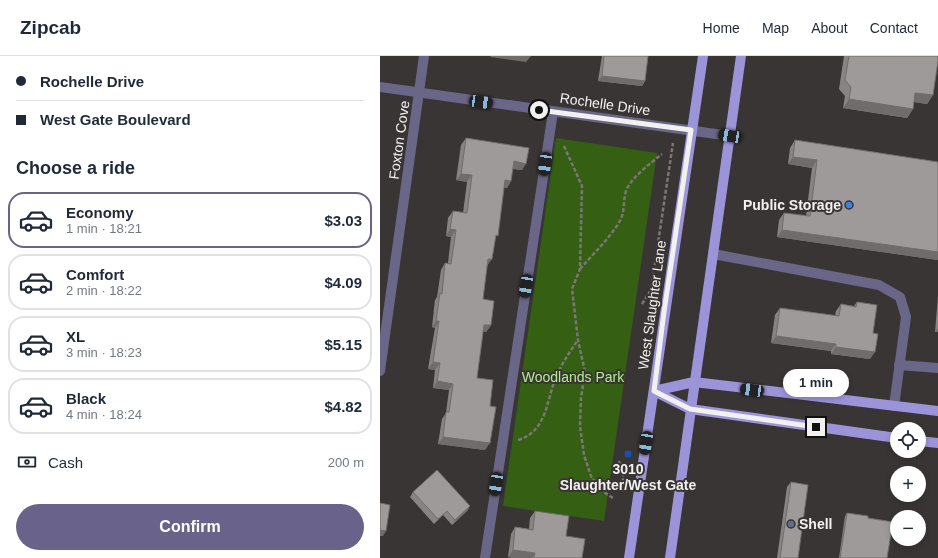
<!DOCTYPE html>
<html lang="en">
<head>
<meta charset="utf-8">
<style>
  body { margin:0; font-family:Helvetica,sans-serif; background:#f6f6f7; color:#1f2937; height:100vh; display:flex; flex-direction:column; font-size:15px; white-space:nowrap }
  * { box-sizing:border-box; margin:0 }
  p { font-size:13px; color:#747a83 }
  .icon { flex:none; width:22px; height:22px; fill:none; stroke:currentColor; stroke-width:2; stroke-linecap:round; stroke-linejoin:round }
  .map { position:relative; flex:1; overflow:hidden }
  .panel { display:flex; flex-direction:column; background:#fff; width:380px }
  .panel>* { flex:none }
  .hud { display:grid; align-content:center; height:88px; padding:0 16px; background:#fff }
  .tools { position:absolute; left:510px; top:366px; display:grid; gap:8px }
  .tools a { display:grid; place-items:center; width:36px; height:36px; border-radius:50%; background:#fff; box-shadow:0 2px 6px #0003; font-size:20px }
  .end { position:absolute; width:18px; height:18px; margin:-9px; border:5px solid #f3f1f0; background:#111; box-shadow:0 0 0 2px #111 }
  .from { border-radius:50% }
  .bubble { position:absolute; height:28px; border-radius:14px; background:#fff; box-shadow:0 2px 6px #0003; font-size:13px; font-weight:800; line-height:28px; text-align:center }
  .car { position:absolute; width:12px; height:24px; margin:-12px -6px; border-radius:5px; box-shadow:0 0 3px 1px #0007; background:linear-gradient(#222 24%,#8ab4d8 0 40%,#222 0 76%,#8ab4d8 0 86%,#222 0) }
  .hud b { display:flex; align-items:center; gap:14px; height:38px; font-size:15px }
  .hud b+b { border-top:1px solid #e0e1e3 }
  .hud i { width:10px; height:10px; background:#1f2937 }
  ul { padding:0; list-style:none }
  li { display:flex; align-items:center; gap:12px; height:56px; margin:0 8px 6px; padding:0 8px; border:2px solid #e0e1e3; border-radius:16px }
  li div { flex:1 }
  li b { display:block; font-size:15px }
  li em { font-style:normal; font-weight:800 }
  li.current { border-color:#69628b }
  li>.icon { width:36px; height:36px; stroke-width:1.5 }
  h2 { padding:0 16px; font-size:18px; line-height:48px }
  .pay { display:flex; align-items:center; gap:10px; height:44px; padding:0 16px; font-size:15px }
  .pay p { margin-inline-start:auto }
  .action { display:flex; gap:8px; margin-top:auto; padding:8px 16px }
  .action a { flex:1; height:46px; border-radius:24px; background:#69628b; color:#fff; font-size:16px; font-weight:800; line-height:46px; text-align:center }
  header { display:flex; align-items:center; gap:24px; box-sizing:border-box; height:56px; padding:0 20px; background:#fff; border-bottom:1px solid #e0e1e3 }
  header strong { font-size:19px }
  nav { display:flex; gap:22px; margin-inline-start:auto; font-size:14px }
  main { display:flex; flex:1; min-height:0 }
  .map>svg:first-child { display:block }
</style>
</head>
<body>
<header>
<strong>Zipcab</strong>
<nav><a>Home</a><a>Map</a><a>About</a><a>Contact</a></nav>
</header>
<main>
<section class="panel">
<div class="hud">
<b><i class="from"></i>Rochelle Drive</b>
<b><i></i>West Gate Boulevard</b>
</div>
<h2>Choose a ride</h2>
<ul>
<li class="current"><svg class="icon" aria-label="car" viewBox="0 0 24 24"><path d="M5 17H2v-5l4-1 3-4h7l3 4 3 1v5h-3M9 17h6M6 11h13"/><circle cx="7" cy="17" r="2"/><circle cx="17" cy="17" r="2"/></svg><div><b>Economy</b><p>1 min · 18:21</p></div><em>$3.03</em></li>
<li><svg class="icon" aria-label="car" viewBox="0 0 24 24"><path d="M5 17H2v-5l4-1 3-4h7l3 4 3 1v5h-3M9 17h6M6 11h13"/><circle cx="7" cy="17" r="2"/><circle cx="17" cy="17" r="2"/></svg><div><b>Comfort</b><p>2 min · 18:22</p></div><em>$4.09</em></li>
<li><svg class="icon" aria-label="car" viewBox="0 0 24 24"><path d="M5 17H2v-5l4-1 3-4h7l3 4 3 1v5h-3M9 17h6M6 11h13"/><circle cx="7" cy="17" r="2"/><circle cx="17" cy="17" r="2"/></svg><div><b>XL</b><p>3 min · 18:23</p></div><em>$5.15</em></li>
<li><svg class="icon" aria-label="car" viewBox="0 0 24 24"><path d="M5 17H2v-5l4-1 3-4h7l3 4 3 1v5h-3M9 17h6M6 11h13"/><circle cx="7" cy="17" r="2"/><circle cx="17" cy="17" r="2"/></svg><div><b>Black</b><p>4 min · 18:24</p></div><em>$4.82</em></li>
</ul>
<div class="pay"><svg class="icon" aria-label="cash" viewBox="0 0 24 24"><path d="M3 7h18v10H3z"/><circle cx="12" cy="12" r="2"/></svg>Cash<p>200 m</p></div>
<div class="action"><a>Confirm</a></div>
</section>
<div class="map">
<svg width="558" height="502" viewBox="0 0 558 502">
  <rect width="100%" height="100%" fill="#393534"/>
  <polygon fill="#355f13" points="176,82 277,97 224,465 123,450"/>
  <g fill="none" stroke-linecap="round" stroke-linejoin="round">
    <g stroke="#7b7776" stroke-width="2.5" stroke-dasharray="4 2" stroke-linecap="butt">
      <polyline points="184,90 202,130 200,213 192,233 198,284 205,316 201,342 200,370 204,399 211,420 219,433 233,442"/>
      <path d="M200,213C213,198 228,184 238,168C245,158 243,150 245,139C247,124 271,107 282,98"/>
      <polyline points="262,248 271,234 293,87"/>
      <path d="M138,384C168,375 166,343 177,319C183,306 190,295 198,284"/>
      <polyline points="239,405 243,420 243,436"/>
    </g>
    <g stroke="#6a6688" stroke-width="10">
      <polyline points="0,31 350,80"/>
      <polyline points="333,198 499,229 520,241 526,261 514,350"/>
      <polyline points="519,309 558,312"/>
      <polyline points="0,315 44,0"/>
      <polyline points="105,502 173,56"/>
    </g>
    <g stroke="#9c94d9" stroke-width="10">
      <polyline points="274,335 314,326 558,355"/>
      <polyline points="274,335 310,353 517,382"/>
      <polyline points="539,385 558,387"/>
      <polyline points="249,502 323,0"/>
      <polyline points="290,502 361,0"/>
    </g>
  </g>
  <g fill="#888484">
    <polygon points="222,0 268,0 265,25 262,30 218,25"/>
    <polygon points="464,0 558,0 553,39 547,48 534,46 533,53 527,62 463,52 465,40 459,33"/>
    <polygon points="86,82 142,114 133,113 131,125 127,132 124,131 115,183 107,210 103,243 111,269 106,276 103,275 97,322 105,394 58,388 62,363 66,357 69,334 53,332 55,314 48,313 55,272 52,271 55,244 57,241 61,214 65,207 68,207 71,181 66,180 68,162 73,155 83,157 87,126 76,124 81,89"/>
    <polygon points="415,84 558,106 558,204 397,181 399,164 404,157 426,160 432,112 408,108 410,92"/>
    <polygon points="558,240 558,276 555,276"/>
    <polygon points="477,246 493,277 490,303 451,298 451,295 391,287 395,259 400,252 455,260 456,255 461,248 474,250"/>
    <polygon points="411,426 418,502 397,502 407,431"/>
    <polygon points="33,436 90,450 87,455 72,469 63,459 54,468 30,441"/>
    <polygon points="155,455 186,480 202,502 135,502 128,501 131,478 135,471 149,473 150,462"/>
    <polygon points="467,457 488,462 507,502 459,502 465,460"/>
  </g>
  <g fill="#6f6c6b">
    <polygon points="111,0 151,0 146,6 110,1"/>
    <polygon points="222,20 265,25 262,30 218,25"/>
    <polygon points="535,37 553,39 547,48 529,45"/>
    <polygon points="469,43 533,53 527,62 463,52"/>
    <polygon points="413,101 437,104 432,112 408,108"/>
    <polygon points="134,105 146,108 142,114 129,112"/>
    <polygon points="81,118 92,119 87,126 76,124"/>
    <polygon points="125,124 131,125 127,132 120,131"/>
    <polygon points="70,173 76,174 71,181 66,180"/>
    <polygon points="402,174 558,196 558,204 397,181"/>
    <polygon points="108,203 112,203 107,210"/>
    <polygon points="56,265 59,265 55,272 52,271"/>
    <polygon points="104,269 111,269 106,276 100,275"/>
    <polygon points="558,272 558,276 555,276"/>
    <polygon points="396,280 456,288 451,295 391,287"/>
    <polygon points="456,291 495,296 490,303 451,298"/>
    <polygon points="53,306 60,307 55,314 48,313"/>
    <polygon points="57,325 73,328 69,334 53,332"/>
    <polygon points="63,381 110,387 105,394 58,388"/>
    <polygon points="90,450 87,455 72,469 75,464"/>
    <polygon points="0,474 6,475 3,480 0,480"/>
    <polygon points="133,494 155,497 152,502 135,502 128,501"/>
  </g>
  <g fill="#9e9a99" stroke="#6f6c6b">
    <polygon points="224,0 268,0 265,25 222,20"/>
    <polygon points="469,0 558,0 558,5 553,39 535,37 533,53 469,43 471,31 465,24"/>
    <polygon points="86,82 149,92 146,108 134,105 131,125 125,124 118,180 116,179 112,203 108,203 103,243 114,245 111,269 104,269 97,322 113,324 110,350 116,351 110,387 63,381 66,356 69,356 73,328 57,325 60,307 53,306 59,265 56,265 60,237 62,238 65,207 71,208 76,174 70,173 73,155 87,157 92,119 81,118"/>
    <polygon points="415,84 558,106 558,196 402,174 404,157 430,160 437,104 413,101"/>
    <polygon points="477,246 497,249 493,277 498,278 495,296 456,291 456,288 396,280 400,252 459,260 461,248 476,251"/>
    <polygon points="57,414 90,450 75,464 67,455 58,463 33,436"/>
    <polygon points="411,426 428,429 418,502 400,502"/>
    <polygon points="0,447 10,449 6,475 0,474"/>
    <polygon points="155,455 189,460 186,480 205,483 202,502 154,502 155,497 133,494 135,471 153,474"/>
    <polygon points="467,457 488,460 488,462 513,466 507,502 460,502"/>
  </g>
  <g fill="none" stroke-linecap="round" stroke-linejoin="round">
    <polyline stroke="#f3f1f0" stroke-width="5" points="159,54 311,74 284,256 274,335 310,353 436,371"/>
  </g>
  <circle fill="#3f7fe0" stroke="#393534" stroke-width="1.5" cx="469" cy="149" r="4"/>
  <rect fill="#1a4fb4" stroke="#393534" stroke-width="1.5" x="244" y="394" width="8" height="8" rx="2"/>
  <circle fill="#5c6f8a" stroke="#393534" stroke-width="1.5" cx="411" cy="468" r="4"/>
  <g text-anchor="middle" stroke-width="4" stroke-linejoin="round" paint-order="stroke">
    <g font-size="14" fill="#f3f1f0" stroke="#393534">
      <text transform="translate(225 48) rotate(8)" y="5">Rochelle Drive</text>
      <text transform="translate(19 84) rotate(-82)" y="5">Foxton Cove</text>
      <text transform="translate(272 249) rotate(-82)" y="5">West Slaughter Lane</text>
    </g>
    <g font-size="14" font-weight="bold" fill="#f3f1f0" stroke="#393534" text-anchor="end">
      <text x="461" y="154">Public Storage</text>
      <text x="248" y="418" text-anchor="middle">3010<tspan x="248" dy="16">Slaughter/West Gate</tspan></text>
      <text x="419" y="473" text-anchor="start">Shell</text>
    </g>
    <g font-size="14" fill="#aeee88" stroke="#393534">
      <text x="193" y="326">Woodlands Park</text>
    </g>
  </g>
</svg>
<div class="tools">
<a><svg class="icon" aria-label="locate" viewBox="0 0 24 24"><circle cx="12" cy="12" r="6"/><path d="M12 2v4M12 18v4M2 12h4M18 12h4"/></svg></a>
<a>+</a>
<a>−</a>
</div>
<i class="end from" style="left:159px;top:54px"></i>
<i class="end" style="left:436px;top:371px"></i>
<div class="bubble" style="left:403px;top:313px;width:66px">1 min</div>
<i class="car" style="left:101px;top:46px;rotate:98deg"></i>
<i class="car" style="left:350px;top:80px;rotate:280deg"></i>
<i class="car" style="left:165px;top:108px;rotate:188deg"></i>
<i class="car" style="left:146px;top:230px;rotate:189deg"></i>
<i class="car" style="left:372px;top:334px;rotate:277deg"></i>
<i class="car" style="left:266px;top:387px;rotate:189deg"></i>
<i class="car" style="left:116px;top:428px;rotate:189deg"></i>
</div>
</main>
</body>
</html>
